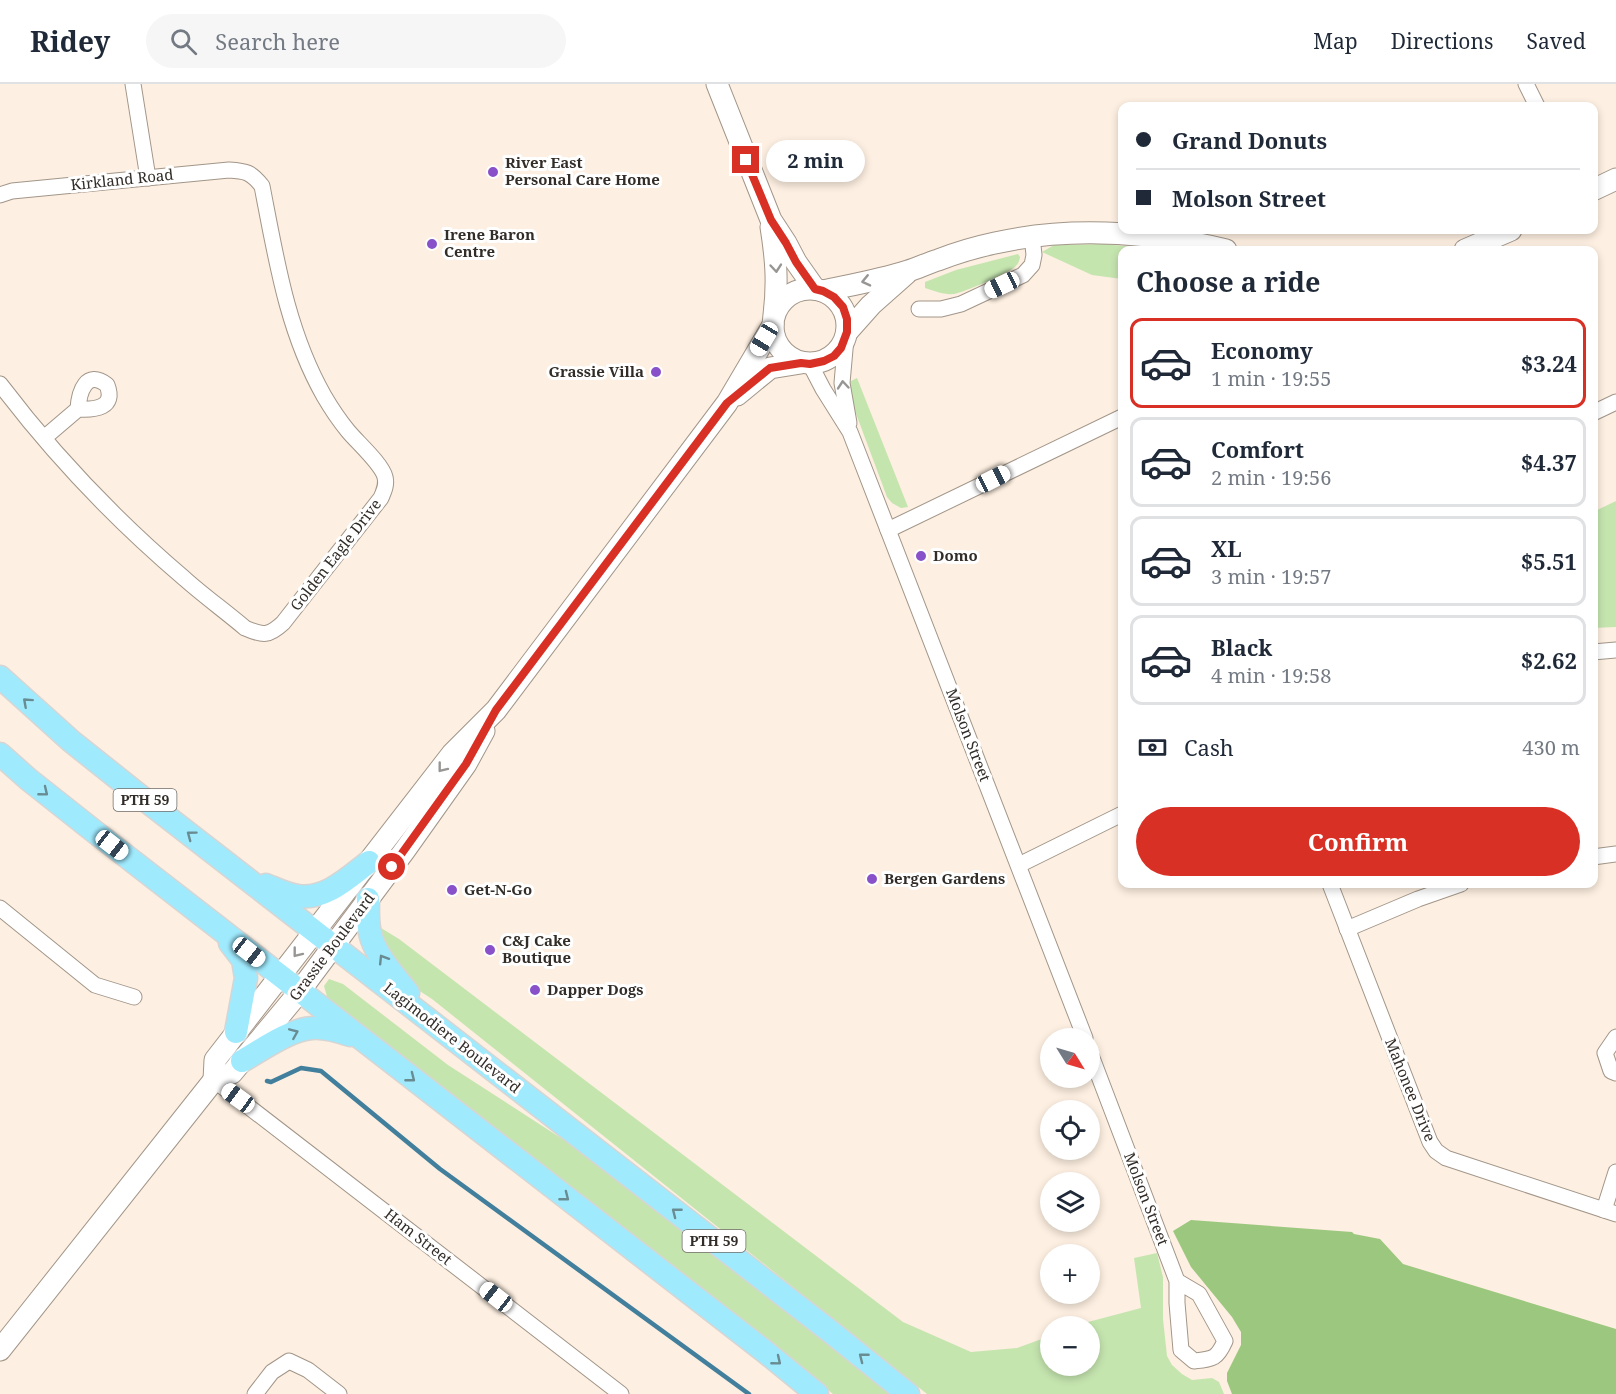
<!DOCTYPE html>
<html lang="en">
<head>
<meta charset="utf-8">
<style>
  body { margin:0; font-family:"Noto Serif",serif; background:#f6f6f7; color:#1f2937; height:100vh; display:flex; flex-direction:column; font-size:22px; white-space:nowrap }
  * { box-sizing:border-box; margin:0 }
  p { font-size:20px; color:#747a83 }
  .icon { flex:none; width:33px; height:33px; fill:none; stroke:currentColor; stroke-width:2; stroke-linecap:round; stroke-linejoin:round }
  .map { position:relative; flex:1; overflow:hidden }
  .panel { position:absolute; left:1118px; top:162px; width:480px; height:642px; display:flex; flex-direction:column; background:#fff; border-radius:12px; box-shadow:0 3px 9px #0003 }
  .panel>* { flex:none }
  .hud { position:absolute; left:1118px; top:18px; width:480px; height:132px; border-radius:12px; box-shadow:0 3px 9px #0003; display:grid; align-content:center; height:132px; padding:0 18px; background:#fff }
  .needle { width:39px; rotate:127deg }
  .tools { position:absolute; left:1040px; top:944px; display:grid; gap:12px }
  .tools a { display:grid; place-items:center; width:60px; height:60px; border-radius:50%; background:#fff; box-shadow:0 3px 9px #0003; font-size:30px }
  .end { position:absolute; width:27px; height:27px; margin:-14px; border:8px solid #d93025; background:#fff; box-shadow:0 0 0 3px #fff }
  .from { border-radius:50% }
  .bubble { position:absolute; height:42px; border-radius:21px; background:#fff; box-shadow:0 3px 9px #0003; font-size:20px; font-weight:700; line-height:42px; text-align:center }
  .car { position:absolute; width:18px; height:36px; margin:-18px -9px; border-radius:8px; box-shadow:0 0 4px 2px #0007; background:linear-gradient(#fff 24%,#345 0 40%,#fff 0 76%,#345 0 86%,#fff 0) }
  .hud b { display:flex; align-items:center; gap:21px; height:57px; font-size:22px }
  .hud b+b { border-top:2px solid #e0e1e3 }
  .hud i { width:15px; height:15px; background:#1f2937 }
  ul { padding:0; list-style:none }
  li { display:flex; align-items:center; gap:18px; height:90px; margin:0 12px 9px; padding:0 6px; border:3px solid #e0e1e3; border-radius:12px }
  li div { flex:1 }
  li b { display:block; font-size:22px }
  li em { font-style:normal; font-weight:700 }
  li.active { border-color:#d93025 }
  li>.icon { width:54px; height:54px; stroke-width:1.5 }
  h2 { padding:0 18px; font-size:27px; line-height:72px }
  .pay { display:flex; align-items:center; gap:15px; height:66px; padding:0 18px; font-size:22px }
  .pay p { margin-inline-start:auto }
  .primary-button { display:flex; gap:12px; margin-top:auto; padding:12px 18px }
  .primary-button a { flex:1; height:69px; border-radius:36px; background:#d93025; color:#fff; font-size:24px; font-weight:700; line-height:69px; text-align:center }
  header { display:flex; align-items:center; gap:36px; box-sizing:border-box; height:84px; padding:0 30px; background:#fff; border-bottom:2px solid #e0e1e3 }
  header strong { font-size:28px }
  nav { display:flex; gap:33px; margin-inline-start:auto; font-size:21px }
  .search { width:420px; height:54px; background:#f6f6f7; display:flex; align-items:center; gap:15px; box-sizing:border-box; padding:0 21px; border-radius:33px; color:#747a83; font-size:22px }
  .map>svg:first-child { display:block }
</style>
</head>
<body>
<header>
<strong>Ridey</strong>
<div class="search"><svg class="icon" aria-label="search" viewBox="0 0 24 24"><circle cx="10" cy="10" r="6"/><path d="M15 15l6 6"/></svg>Search here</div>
<nav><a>Map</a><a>Directions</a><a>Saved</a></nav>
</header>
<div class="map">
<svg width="1616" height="1310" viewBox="0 0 1616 1310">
  <rect width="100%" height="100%" fill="#fdefe1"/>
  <g fill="#c5e5af">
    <polygon points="1105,160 1160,166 1122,166 1122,195 1092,191 1042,168 1054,161"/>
    <path d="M1018,170L1020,173C1019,179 1017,182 1012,185C1003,191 965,208 954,210C944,211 934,207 925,204V198L956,186Z"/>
    <polygon points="857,294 908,423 901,424 892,419 887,413 845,300"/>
    <polygon points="1616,417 1616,543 1593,544 1593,428"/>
    <polygon points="381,844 399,855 903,1238 971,1268 1017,1264 1050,1252 1050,1281 1089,1281 1089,1242 1076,1242 1088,1238 1141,1224 1134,1174 1157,1169 1163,1193 1163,1235 1167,1272 1172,1281 1182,1290 1192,1296 1212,1294 1219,1298 1224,1310 927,1310 432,915 412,902 376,847"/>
    <polygon points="329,895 343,900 448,981 567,1058 627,1102 892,1310 833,1310 328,916 324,902"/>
  </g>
  <polygon fill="#9cc77e" points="1191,1136 1352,1148 1354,1150 1380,1155 1403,1180 1616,1245 1616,1310 1232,1310 1227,1297 1227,1289 1241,1261 1241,1248 1232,1233 1191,1183 1173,1147"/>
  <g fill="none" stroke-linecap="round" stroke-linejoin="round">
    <polyline stroke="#417f9d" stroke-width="4.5" points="267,997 271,998 301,984 321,987 440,1085 749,1310"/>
    <defs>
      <g id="street">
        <polyline points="133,0 148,94"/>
        <polyline points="1526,0 1537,22"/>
        <path d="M0,111L12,107L229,86C246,87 251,88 262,102C276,174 287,247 324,312C331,324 339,336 348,347C357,358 382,380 385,393C387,401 384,407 381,414L283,539C269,552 263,552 245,544C225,527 204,512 185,495C118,438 53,370 0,300"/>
        <polyline points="919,225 941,225 961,220 1023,191 1032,181 1034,171 1032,152"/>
        <polyline points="846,254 842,299 849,339"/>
        <polyline points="810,280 823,305 850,348 1085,954"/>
        <polyline points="1593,329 1616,318"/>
        <path d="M44,354L78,325C95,326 116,324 107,301C86,285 79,308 78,325"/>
        <path d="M888,446C966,409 1044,370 1122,333"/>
        <polyline points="1593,568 1616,566"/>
        <polyline points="1593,773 1616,770"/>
        <polyline points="1019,781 1122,730"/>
        <polyline points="1330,800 1430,1058 1436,1067 1446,1074 1616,1130"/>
        <polyline points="0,824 95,901 134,913"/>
        <polyline points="1347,845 1418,815 1461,800"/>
        <polyline points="1616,953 1605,969 1611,987 1616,989"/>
        <path d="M1089,966L1177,1197L1199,1210L1225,1257C1217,1275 1213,1275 1194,1277L1181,1266L1177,1219V1197"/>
        <polyline points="214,996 621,1310"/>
        <polyline points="1604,1126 1616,1088"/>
        <polyline points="255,1310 272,1288 289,1277 308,1286 339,1310"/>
      </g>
      <g id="secondary">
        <polyline points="717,0 771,136 786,159 796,178 815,205"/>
        <polyline points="1593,106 1616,95"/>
        <path d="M771,143C776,175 778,198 774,231"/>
        <polyline points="1465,166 1511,146"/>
        <circle cx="810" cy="242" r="37"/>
        <path d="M823,207C851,201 880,196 908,187C918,184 928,179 938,176C956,169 976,163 995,159C1071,142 1151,148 1226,166"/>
        <polyline points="847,248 871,221 906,190"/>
        <polyline points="737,311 770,284 801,279"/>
        <polyline points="214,996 215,976 452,670 496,626 727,319 773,241"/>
        <polyline points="0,1266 214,996 232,989 296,912 405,766 466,680 484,647"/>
      </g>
      <g id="primary">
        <polyline points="0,593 71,657 135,708 831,1248 908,1310"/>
        <polyline points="0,670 28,695 95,748 763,1266 817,1310"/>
        <path d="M266,801C276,805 288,811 298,812C326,816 349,793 369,778"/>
        <path d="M368,815C368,826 367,838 370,849C375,871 394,891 408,909"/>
        <polyline points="230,859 243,876 246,894 236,948"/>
        <path d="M242,977C261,966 291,945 312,944C325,943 338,947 350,951"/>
      </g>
    </defs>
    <use href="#street" stroke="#a29689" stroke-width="17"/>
    <use href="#secondary" stroke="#a29689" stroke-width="23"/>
    <use href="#primary" stroke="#d6d5d4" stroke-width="25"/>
    <use href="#street" stroke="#fff" stroke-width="15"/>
    <use href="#secondary" stroke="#fff" stroke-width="21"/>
    <use href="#primary" stroke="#a0eafe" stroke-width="22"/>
  </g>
  <defs><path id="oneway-chevron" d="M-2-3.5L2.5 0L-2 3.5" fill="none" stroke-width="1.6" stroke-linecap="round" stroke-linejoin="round" transform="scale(1.5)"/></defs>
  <g stroke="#989694">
    <use href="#oneway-chevron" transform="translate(776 184) rotate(85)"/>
    <use href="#oneway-chevron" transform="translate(866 197) rotate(167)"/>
    <use href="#oneway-chevron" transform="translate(843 301) rotate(-95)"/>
    <use href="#oneway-chevron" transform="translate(442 684) rotate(128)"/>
    <use href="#oneway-chevron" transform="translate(297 869) rotate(128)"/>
  </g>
  <g stroke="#698c93">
    <use href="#oneway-chevron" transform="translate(27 618) rotate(-138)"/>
    <use href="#oneway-chevron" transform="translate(44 708) rotate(39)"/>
    <use href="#oneway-chevron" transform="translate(191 751) rotate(-143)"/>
    <use href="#oneway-chevron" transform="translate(383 875) rotate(-122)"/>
    <use href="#oneway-chevron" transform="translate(294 949) rotate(-23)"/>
    <use href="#oneway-chevron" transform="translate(411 994) rotate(38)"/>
    <use href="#oneway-chevron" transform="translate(565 1113) rotate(38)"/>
    <use href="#oneway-chevron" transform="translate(676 1128) rotate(-142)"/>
    <use href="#oneway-chevron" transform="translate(863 1273) rotate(-142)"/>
    <use href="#oneway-chevron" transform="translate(777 1277) rotate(39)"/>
  </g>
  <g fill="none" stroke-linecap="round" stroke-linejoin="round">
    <polyline stroke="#d93025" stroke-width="8" points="392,783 466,680 496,626 727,319 770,284 801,279 810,280 824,277 834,272 841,264 847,248 847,235 843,223 834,213 823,207 815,205 796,178 786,159 771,136 746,76"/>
  </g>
  <g fill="#8851c9" stroke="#fff" stroke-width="2">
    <circle cx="493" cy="88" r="6"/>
    <circle cx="432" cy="160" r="6"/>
    <circle cx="656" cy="288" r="6"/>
    <circle cx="921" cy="472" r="6"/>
    <circle cx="872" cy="795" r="6"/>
    <circle cx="452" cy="806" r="6"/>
    <circle cx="490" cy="866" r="6"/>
    <circle cx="535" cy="906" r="6"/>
  </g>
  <g text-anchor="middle" stroke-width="6" stroke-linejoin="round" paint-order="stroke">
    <g fill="#fff" stroke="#706c68" stroke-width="1.5">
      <rect x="113.5" y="705" width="63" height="22" rx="4.5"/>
      <rect x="682.5" y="1146" width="63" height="22" rx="4.5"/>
    </g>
    <g font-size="14" font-weight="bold" fill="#322d28">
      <text x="145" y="721">PTH 59</text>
      <text x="714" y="1162">PTH 59</text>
    </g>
    <g font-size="15" font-weight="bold" fill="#322d28" stroke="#fff" text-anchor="start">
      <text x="505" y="84">River East<tspan x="505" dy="17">Personal Care Home</tspan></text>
      <text x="444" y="156">Irene Baron<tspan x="444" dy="17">Centre</tspan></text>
      <text x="644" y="293" text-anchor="end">Grassie Villa</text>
      <text x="933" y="477">Domo</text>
      <text x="884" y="800">Bergen Gardens</text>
      <text x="464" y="811">Get-N-Go</text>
      <text x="502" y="862">C&amp;J Cake<tspan x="502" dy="17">Boutique</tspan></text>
      <text x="547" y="911">Dapper Dogs</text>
    </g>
    <g font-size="15" fill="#322d28" stroke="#fff">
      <text transform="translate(122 96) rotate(-6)" y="5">Kirkland Road</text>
      <text transform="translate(336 471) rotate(-52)" y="5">Golden Eagle Drive</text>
      <text transform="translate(968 651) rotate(69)" y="5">Molson Street</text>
      <text transform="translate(332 863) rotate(-53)" y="5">Grassie Boulevard</text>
      <text transform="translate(452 954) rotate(38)" y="5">Lagimodiere Boulevard</text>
      <text transform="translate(1410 1006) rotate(68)" y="5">Mahonee Drive</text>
      <text transform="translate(1146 1115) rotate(69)" y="5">Molson Street</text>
      <text transform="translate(418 1153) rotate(38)" y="5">Ham Street</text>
    </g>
  </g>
</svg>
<div class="tools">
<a><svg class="needle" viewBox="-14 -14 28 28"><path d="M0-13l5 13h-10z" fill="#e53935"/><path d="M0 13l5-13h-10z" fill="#747a83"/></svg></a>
<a><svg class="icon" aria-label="locate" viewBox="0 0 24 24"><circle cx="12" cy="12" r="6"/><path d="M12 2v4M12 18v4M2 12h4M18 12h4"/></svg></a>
<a><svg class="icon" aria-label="layers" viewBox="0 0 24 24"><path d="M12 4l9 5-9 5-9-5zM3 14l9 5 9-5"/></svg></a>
<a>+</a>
<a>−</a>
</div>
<i class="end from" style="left:392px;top:783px"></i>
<i class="end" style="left:746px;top:76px"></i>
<div class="bubble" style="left:766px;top:56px;width:99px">2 min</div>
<i class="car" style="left:1002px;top:201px;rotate:245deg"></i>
<i class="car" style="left:764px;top:255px;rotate:211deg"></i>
<i class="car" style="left:993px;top:395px;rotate:63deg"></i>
<i class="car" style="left:112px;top:761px;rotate:128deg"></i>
<i class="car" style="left:249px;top:868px;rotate:128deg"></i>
<i class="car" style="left:238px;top:1014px;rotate:306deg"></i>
<i class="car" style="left:496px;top:1213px;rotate:308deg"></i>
<div class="hud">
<b><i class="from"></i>Grand Donuts</b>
<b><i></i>Molson Street</b>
</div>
<section class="panel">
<h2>Choose a ride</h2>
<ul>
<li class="active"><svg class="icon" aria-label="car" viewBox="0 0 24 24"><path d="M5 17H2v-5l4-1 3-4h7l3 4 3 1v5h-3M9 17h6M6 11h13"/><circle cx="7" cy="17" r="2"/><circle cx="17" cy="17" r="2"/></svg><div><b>Economy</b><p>1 min · 19:55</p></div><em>$3.24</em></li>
<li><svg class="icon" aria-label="car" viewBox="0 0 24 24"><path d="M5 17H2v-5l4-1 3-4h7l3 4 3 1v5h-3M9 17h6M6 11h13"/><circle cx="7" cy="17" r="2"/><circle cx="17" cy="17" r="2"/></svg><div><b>Comfort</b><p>2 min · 19:56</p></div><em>$4.37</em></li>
<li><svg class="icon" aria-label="car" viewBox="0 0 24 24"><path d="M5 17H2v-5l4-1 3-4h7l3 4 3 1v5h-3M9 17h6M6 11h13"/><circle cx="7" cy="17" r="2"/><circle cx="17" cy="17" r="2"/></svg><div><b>XL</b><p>3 min · 19:57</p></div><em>$5.51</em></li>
<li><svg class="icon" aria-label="car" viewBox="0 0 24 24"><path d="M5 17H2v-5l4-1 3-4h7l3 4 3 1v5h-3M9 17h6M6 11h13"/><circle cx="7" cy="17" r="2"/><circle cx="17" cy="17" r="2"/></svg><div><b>Black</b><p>4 min · 19:58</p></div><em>$2.62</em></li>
</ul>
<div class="pay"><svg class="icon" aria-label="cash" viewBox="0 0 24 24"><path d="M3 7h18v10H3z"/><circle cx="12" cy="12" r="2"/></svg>Cash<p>430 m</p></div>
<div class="primary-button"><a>Confirm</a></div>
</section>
</div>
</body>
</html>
